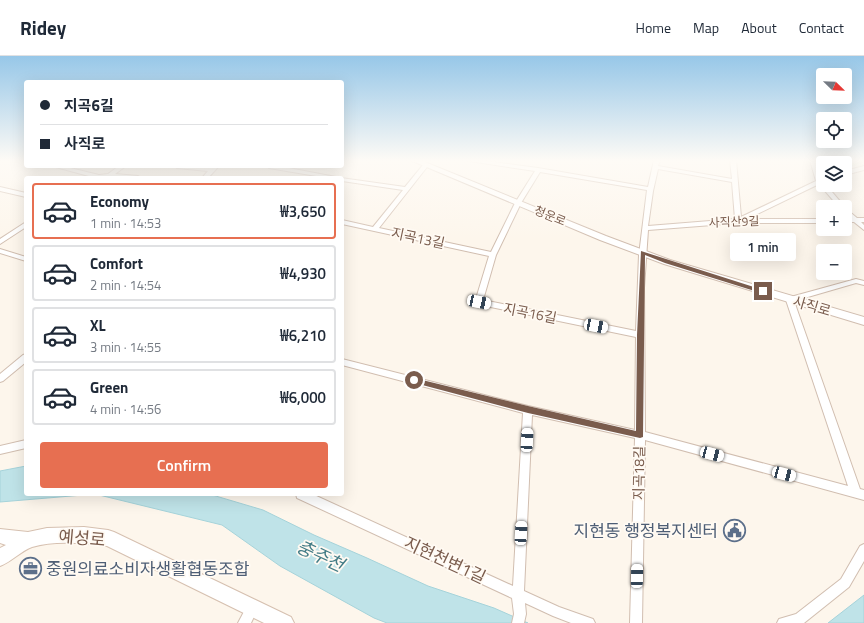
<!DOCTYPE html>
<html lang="en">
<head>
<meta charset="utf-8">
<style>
  body { margin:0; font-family:"Titillium Web","Noto Sans KR",sans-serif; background:#f2f2f3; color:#1f2937; height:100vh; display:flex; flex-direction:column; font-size:15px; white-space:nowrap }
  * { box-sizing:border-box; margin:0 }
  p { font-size:13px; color:#747a83 }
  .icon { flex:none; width:22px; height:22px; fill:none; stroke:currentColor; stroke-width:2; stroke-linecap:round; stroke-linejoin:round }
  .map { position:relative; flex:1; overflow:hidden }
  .sheet { position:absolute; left:24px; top:120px; width:320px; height:320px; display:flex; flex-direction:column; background:#fff; border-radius:4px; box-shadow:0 4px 16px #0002 }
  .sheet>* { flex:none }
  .top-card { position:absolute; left:24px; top:24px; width:320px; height:88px; border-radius:4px; box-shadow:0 4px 16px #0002; display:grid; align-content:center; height:88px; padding:0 16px; background:#fff }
  .needle { width:26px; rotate:113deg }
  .tools { position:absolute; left:816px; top:12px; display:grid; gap:8px }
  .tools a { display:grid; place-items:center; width:36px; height:36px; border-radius:4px; background:#fff; box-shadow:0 4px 16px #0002; font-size:20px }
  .end { position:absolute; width:18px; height:18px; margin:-9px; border:5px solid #7a5c4d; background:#fff; box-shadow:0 0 0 2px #fff }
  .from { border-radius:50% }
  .bubble { position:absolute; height:28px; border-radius:4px; background:#fff; box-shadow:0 4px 16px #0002; font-size:13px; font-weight:600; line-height:28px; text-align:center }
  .car { position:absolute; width:12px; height:24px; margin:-12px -6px; border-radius:5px; box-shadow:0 0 3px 1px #0007; background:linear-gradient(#fff 24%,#345 0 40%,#fff 0 76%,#345 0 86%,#fff 0) }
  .top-card b { display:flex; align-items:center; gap:14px; height:38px; font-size:15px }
  .top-card b+b { border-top:1px solid #e0e1e3 }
  .top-card i { width:10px; height:10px; background:#1f2937 }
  ul { padding:7px 0 0; list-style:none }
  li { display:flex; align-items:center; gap:12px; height:56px; margin:0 8px 6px; padding:0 8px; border:2px solid #e0e1e3; border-radius:4px }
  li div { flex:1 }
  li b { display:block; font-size:15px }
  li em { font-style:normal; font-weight:600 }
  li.on { border-color:#e76f51 }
  li>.icon { width:36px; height:36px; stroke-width:1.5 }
  .button { display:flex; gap:8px; margin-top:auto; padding:8px 16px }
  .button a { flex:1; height:46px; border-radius:4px; background:#e76f51; color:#fff; font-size:16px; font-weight:600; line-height:46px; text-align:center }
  header { display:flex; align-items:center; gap:24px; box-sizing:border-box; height:56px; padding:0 20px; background:#fff; border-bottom:1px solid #e0e1e3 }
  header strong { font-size:19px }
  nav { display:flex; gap:22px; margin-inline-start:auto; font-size:14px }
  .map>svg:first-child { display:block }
</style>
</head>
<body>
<header>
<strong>Ridey</strong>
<nav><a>Home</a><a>Map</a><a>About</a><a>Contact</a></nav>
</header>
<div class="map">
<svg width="864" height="567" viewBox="0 0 864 567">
  <rect width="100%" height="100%" fill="#fdf6ec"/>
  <polygon fill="#d8ecc9" points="817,104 864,104 864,106 845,113 845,107 823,107 823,121"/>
  <g fill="#bfe3e8" stroke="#a5d3da">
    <polygon points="26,410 26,438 209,438 263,454 314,479 367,502 428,530 494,552 528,567 387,567 374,562 280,510 222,469 95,438 0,446 0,415"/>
    <polygon points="864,539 864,567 828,567"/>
  </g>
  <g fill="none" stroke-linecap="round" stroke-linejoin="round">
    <defs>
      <g id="minor">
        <path d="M463,104H479L538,112L648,131L654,104H660L658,110L732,123L730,104H736L741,161L816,125L810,104H816L821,123L823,122V129H826L844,150L845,151H839L819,128L747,163H823V167H738L648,174L644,232L645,376L848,430L786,244L787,242L856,223L864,225V229L856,227L794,245L860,433L864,434V444L645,384L642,567H630L635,382L532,359L524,535L559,551L593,563L595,567H571L553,560L525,547L526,558L524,567H512L514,558L512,542L297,442L296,438H312L513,530L523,357L342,309V303L528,350L635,374L636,281L476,248L475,246L489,200L342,168V164L373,171L403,134L342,125V122H328L269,112L266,110H278L341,122L405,131L423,109H427V111L379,172L491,196L515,147L535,115ZM658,113L732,126L735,163L648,170L653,135ZM540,116L647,134L639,199L636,275L483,244L496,199L521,147Z"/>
        <polygon points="52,110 62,110 99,119 108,118 119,110 126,110 115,118 138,120 141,122 110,121 96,122"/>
        <polygon points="174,110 191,110 211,112 213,110 219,110 208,122 202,122 208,115 177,112"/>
        <polygon points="864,110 864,114 845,119 845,115"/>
        <polygon points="0,131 26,137 26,141 0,135"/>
        <polygon points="845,152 857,162 864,162 864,166 861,166 864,169 864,174 854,166 845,166 845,162 850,162 845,157"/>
        <polygon points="26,166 26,171 0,188 0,183"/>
        <polygon points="0,193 26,201 26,205 0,197"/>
        <polygon points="26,298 26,306 3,325 0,326 0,318 23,299"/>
        <polygon points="26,384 26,392 0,398 0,390"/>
        <polygon points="864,488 864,505 849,531 804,567 777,567 779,563 796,558 841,523 860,490"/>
        <polygon points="252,546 256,548 258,552 251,567 238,567 248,548"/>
      </g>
      <polygon id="tertiary" points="410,104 420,104 606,180 670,204 864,261 864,269 664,208 600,184"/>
      <path id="secondary" d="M84,471L108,474L114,476L291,561L294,567H264L107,490C83,487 55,484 32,491C21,495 11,506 0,510V492L6,489L0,487V473L28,476L47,472Z"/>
    </defs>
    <use href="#minor" stroke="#d1beb0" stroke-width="2"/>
    <use href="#tertiary" stroke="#d1beb0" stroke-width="2"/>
    <use href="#secondary" stroke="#d6c0b0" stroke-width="2"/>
    <use href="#minor" fill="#fff" fill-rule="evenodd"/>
    <use href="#tertiary" fill="#fff" fill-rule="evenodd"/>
    <use href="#secondary" fill="#fff" fill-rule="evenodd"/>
  </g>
  <linearGradient id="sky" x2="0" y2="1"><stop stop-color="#97c7e8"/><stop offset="0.57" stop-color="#fefbf6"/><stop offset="1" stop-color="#fefbf6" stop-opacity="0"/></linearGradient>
  <rect width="864" height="184" fill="url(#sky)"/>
  <polygon fill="#7a5c4d" points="641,195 766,235 761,237 665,207 645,199 643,381 640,382 528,357 411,326 410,324 414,322 528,350 636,375 637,279"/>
  <defs>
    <symbol id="civic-ring" viewBox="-11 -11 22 22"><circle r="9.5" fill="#fffaf3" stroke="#5c6f8a" stroke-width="1.5"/><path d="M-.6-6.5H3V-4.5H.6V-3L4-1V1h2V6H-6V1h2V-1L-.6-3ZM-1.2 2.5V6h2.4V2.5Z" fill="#5c6f8a"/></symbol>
    <symbol id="office-ring" viewBox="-11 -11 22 22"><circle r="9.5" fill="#fffaf3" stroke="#5c6f8a" stroke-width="1.5"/><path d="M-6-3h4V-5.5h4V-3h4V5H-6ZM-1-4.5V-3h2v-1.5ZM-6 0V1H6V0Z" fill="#5c6f8a"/></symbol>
  </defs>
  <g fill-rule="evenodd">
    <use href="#civic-ring" x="722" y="462" width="25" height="25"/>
    <use href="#office-ring" x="18" y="500" width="25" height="25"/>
  </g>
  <g text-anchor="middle" stroke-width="3.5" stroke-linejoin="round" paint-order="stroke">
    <g font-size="12" fill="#7a5c4d" stroke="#fffaf3">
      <text transform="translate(550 160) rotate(22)" y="4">청운로</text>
      <text transform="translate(734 166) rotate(-2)" y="4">사직산9길</text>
    </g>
    <g font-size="14" fill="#7a5c4d" stroke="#fffaf3">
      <text transform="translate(418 182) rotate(12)" y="5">지곡13길</text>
      <text transform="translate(812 250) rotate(16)" y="5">사직로</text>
      <text transform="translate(530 257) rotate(11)" y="5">지곡16길</text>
      <text transform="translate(639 417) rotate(-89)" y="5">지곡18길</text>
    </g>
    <g font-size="17" fill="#4e5e75" stroke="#fffaf3" text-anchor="end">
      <text x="718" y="481">지현동 행정복지센터</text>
      <text x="46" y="519" text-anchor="start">중원의료소비자생활협동조합</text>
    </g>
    <g font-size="17" fill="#7a5c4d" stroke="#fffaf3">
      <text transform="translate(82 482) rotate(5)" y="6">예성로</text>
      <text transform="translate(445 504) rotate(25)" y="6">지현천변1길</text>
    </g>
    <g font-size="18" font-style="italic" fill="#437c86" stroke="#fffaf3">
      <text transform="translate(320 500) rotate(25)" y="6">충주천</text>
    </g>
  </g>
</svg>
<div class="tools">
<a><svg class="needle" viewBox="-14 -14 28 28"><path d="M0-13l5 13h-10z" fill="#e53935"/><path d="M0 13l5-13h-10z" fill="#747a83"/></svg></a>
<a><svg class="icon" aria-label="locate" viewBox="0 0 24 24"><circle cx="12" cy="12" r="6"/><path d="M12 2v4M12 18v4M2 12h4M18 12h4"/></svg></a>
<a><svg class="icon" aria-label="layers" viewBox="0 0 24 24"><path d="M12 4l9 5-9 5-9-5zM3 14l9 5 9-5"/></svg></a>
<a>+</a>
<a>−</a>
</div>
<i class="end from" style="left:414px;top:324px"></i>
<i class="end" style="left:763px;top:235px"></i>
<div class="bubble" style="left:730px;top:177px;width:66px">1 min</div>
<i class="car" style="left:479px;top:246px;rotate:102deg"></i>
<i class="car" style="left:596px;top:270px;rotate:101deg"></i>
<i class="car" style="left:527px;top:384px;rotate:3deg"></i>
<i class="car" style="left:712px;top:398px;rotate:105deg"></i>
<i class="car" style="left:784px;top:418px;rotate:105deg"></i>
<i class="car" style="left:521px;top:477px;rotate:3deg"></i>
<i class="car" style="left:637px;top:520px;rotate:1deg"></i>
<div class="top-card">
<b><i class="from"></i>지곡6길</b>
<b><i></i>사직로</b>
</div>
<section class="sheet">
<ul>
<li class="on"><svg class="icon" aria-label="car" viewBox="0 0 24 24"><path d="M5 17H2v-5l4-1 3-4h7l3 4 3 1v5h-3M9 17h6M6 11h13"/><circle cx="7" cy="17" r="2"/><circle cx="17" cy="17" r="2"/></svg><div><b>Economy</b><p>1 min · 14:53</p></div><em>₩3,650</em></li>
<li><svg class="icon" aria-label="car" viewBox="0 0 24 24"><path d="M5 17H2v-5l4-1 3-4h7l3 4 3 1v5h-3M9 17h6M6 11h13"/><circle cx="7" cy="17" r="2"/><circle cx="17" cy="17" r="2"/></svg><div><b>Comfort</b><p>2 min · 14:54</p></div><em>₩4,930</em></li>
<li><svg class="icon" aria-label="car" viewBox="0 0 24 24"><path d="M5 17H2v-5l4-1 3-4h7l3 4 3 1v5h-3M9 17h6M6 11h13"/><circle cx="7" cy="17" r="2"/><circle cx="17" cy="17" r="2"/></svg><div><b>XL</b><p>3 min · 14:55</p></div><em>₩6,210</em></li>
<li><svg class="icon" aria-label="car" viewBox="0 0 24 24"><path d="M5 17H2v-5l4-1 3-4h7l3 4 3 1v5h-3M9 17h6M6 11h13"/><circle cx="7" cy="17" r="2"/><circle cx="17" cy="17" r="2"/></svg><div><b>Green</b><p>4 min · 14:56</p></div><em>₩6,000</em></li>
</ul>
<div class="button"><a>Confirm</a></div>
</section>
</div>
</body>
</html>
